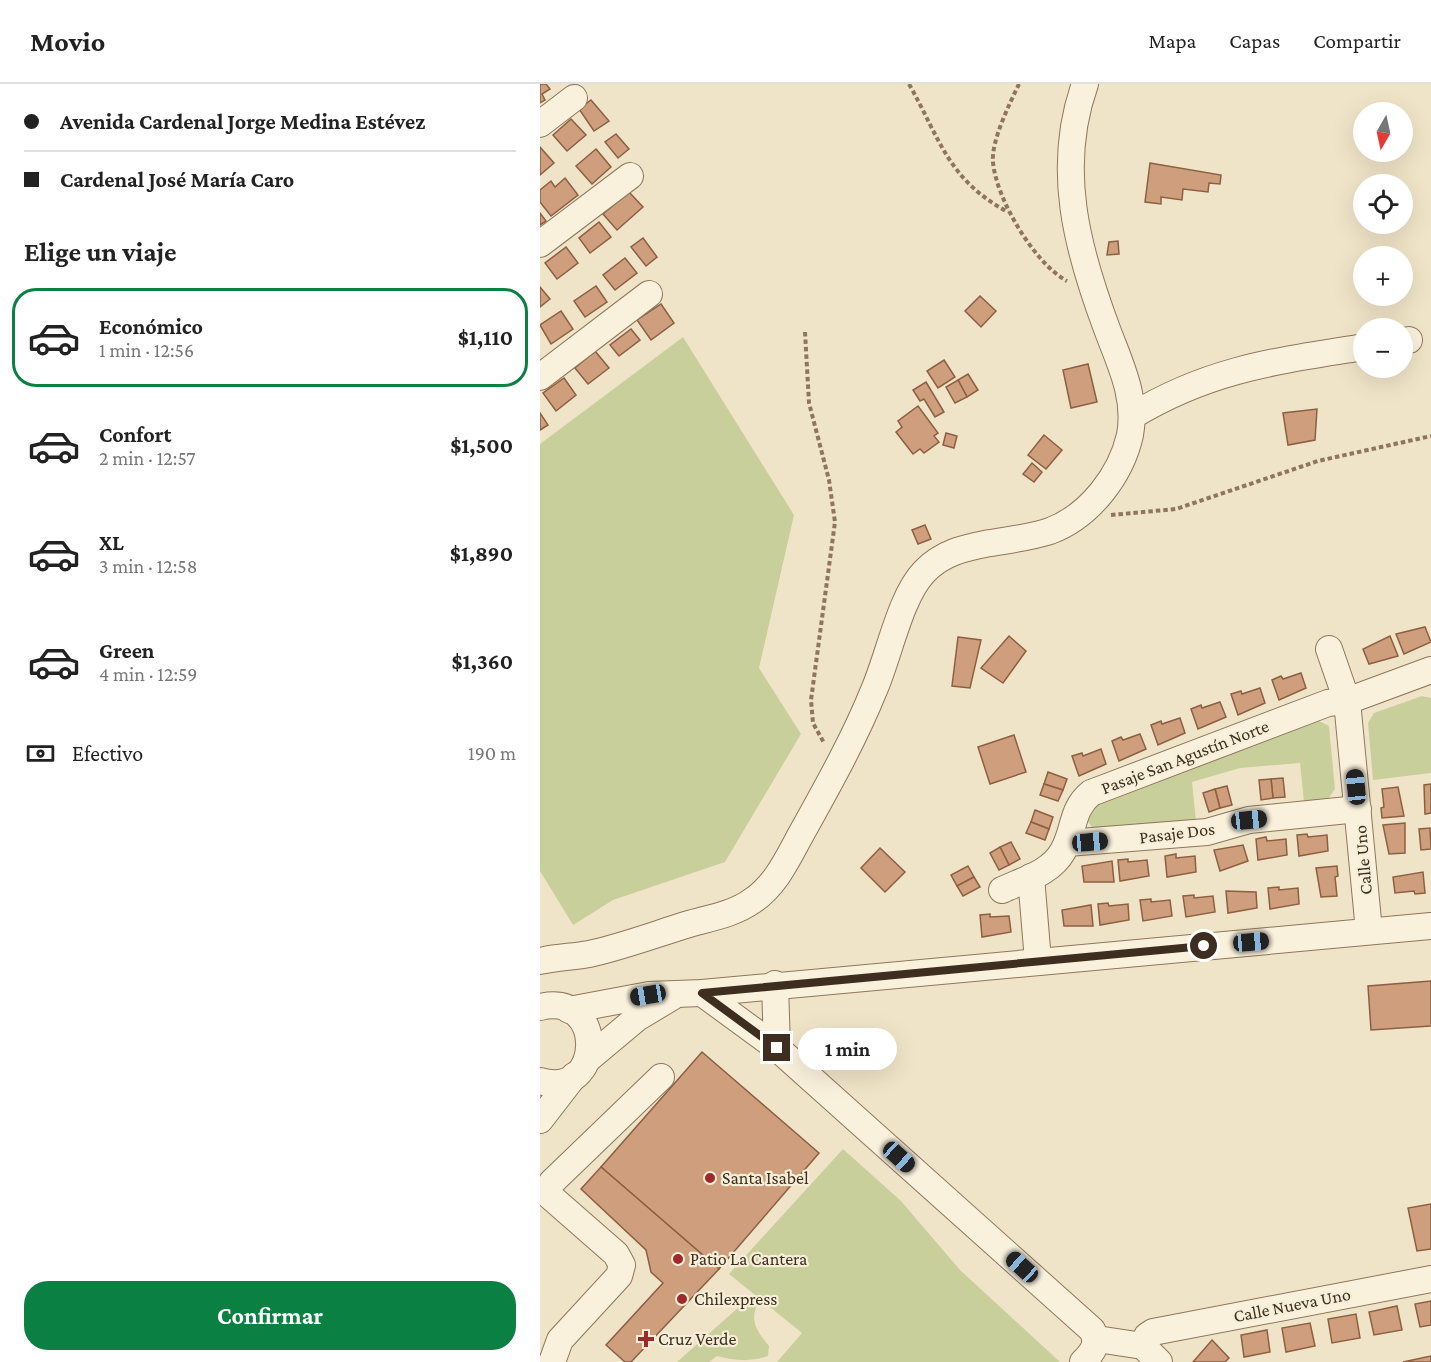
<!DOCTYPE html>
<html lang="es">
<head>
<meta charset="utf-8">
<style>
  body { margin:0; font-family:"Crimson Pro",serif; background:#f2f2f2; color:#222; height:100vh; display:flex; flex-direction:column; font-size:22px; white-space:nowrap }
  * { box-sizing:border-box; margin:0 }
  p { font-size:20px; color:#767676 }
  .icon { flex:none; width:33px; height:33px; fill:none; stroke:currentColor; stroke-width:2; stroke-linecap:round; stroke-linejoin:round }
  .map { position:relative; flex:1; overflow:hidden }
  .drawer { display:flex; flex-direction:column; background:#fff; width:540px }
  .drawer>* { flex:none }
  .top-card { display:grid; align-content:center; height:132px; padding:0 24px; background:#fff }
  .needle { width:39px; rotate:189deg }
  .tools { position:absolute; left:813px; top:18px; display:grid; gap:12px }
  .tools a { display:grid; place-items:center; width:60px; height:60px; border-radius:50%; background:#fff; box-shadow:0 6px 24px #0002; font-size:30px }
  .end { position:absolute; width:27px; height:27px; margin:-14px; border:8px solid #3d2e20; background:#fff; box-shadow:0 0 0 3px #fff }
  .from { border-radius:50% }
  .bubble { position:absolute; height:42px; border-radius:21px; background:#fff; box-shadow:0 6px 24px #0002; font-size:20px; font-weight:700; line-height:42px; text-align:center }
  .car { position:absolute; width:18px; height:36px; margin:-18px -9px; border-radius:8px; box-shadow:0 0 4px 2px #0007; background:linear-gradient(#222 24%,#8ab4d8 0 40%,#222 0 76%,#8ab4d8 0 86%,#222 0) }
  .top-card b { display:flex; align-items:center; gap:21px; height:57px; font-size:22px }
  .top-card b+b { border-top:2px solid #e0e0e0 }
  .top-card i { width:15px; height:15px; background:#222 }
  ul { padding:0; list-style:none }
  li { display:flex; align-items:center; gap:18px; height:99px; margin:0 12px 9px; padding:0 12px; border:3px solid transparent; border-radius:24px }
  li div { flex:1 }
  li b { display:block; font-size:22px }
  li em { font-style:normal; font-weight:700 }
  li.on { border-color:#0b8043 }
  li>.icon { width:54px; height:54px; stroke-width:1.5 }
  h2 { padding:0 24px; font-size:27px; line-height:72px }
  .pay { display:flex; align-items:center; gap:15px; height:66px; padding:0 24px; font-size:22px }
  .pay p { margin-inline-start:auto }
  .primary-button { display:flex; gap:12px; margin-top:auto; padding:12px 24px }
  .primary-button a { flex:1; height:69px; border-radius:24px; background:#0b8043; color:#fff; font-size:24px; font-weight:700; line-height:69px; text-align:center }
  header { display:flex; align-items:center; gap:36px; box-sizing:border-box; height:84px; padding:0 30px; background:#fff; border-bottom:2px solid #e0e0e0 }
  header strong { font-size:28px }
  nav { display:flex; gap:33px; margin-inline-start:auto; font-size:21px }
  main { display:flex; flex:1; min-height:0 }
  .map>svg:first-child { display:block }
</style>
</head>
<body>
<header>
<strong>Movio</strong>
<nav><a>Mapa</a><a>Capas</a><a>Compartir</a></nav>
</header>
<main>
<section class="drawer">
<div class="top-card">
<b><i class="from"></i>Avenida Cardenal Jorge Medina Estévez</b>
<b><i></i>Cardenal José María Caro</b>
</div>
<h2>Elige un viaje</h2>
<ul>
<li class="on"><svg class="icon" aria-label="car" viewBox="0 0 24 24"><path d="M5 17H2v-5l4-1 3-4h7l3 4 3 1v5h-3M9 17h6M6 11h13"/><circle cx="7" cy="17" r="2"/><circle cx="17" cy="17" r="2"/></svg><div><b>Económico</b><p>1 min · 12:56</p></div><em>$1,110</em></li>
<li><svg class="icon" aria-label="car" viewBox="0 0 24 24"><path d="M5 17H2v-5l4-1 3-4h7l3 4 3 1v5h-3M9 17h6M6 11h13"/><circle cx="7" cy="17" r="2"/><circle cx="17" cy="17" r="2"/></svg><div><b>Confort</b><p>2 min · 12:57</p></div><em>$1,500</em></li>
<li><svg class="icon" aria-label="car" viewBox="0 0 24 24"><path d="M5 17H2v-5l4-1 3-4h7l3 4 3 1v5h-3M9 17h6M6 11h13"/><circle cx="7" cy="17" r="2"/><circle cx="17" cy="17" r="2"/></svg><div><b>XL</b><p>3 min · 12:58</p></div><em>$1,890</em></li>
<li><svg class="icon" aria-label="car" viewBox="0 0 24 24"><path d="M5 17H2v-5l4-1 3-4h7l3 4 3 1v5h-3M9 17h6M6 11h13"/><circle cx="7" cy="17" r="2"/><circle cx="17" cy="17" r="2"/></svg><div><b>Green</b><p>4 min · 12:59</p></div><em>$1,360</em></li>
</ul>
<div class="pay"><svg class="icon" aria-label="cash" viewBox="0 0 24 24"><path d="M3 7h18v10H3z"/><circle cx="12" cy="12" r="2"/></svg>Efectivo<p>190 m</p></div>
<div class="primary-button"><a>Confirmar</a></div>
</section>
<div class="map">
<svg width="891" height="1278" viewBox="0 0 891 1278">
  <rect width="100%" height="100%" fill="#f0e4c8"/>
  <g fill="#c9cf9b">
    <polygon points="143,253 254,431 219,584 261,650 185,778 73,816 33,841 0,787 0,360"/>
    <polygon points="882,612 891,614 891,689 833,696 828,639 834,629"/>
    <polygon points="779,637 789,642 795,705 788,715 764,718 760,679 700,684 652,698 656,737 554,746 547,736 549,729 559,719"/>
    <polygon points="303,1065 361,1117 420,1186 520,1278 237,1278 262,1249 189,1190"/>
    <path d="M220,1216C208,1235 216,1246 229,1262L228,1272C212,1278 195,1277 177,1272L169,1278H137L200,1222Z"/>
  </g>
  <g fill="#cf9f7d" stroke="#8d5f41" stroke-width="1.5">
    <polygon points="0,0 6,0 10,5 2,10 5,16 0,19"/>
    <polygon points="51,16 69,37 54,47 39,25"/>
    <polygon points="31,35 46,51 27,67 13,51"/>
    <polygon points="76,50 89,65 78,74 65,58"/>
    <polygon points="0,63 14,79 0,91"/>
    <polygon points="56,65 71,83 52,100 36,82"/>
    <polygon points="610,79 681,91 680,100 669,99 668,108 643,105 642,116 621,113 621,120 605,118"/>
    <polygon points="25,94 38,111 11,132 0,118 0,106 11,97 15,103"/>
    <polygon points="89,108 103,123 77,146 63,130"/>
    <polygon points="0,129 6,137 0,141"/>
    <polygon points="59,138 71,153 50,169 39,154"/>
    <polygon points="103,154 117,173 106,182 91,163"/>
    <polygon points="578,157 579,170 567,171 569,158"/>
    <polygon points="26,163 38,179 17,195 5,179"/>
    <polygon points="85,174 97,189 75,206 63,191"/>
    <polygon points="56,202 67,218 45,233 34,217"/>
    <polygon points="0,203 10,215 0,223"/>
    <polygon points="440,212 456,227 441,243 425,227"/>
    <polygon points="121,220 134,239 111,256 97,236"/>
    <polygon points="21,227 33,245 11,260 0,241"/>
    <polygon points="91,245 100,256 79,272 70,261"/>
    <polygon points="55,267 69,284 48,300 35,284"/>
    <polygon points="404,276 415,293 398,304 387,287"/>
    <polygon points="548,280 557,318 531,324 523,286"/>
    <polygon points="428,290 438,306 427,313 418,296"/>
    <polygon points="24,294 36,311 16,327 3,309"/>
    <polygon points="418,296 427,313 415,319 406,303"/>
    <polygon points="386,298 404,328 395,333 384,315 380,317 373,306"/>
    <polygon points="378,322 398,349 394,352 399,358 384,369 380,365 373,370 356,348 362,343 358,337"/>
    <polygon points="777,325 775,356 748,361 743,329"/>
    <polygon points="0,329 8,341 0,346"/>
    <polygon points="406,349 417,352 414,364 403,361"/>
    <polygon points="504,351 522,366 506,385 488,371"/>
    <polygon points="492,379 502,388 494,398 483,390"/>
    <polygon points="385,441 391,455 378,460 372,446"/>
    <polygon points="885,543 891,558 864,570 856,550"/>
    <polygon points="469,552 486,567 463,599 441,584"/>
    <polygon points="850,552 858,572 829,580 823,565"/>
    <polygon points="418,553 441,556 430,604 412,602"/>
    <polygon points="761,589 766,604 739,616 732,596 741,592 743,595"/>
    <polygon points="720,604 725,619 698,631 691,610 701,607 702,610"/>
    <polygon points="680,618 686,633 658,645 651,625 661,621 662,624"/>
    <polygon points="640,634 645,649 618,661 611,641 621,637 622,640"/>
    <polygon points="600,650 606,665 579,677 572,657 581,653 583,656"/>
    <polygon points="474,651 486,688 450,700 438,663"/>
    <polygon points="561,665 566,680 539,692 532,672 542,669 543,672"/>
    <polygon points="508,688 527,695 523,706 504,700"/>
    <polygon points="743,694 745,713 733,714 731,695"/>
    <polygon points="731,695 733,714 721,716 719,696"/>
    <polygon points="504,700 523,706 518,717 500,711"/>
    <polygon points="891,700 891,729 885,730 884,701"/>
    <polygon points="687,702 692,721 680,724 675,705"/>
    <polygon points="858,703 864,732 842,734 841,724 844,723 842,705"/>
    <polygon points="675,705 680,724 669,728 663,709"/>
    <polygon points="495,726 513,733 509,745 491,738"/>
    <polygon points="491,738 509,745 505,756 486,749"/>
    <polygon points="865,739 865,769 849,770 843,741"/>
    <polygon points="890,744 891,765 881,766 879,745"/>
    <polygon points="767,750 768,753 787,751 788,767 759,772 757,751"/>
    <polygon points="726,753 727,757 746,755 747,771 718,776 716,755"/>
    <polygon points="471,758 480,775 469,781 460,763"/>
    <polygon points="703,761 708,777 680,787 674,766"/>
    <polygon points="460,763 469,781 459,786 450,769"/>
    <polygon points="340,764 365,788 345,808 321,784"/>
    <polygon points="636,770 636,774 655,772 656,788 627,793 625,772"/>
    <polygon points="588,775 588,778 607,776 609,792 580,797 578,776"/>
    <polygon points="572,777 574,798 544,798 542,782"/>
    <polygon points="428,782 434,793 417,802 411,791"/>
    <polygon points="797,782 798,792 795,793 797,812 781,813 776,784"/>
    <polygon points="883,788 885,809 875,810 874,807 855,809 853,793"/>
    <polygon points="434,793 440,803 423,812 417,802"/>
    <polygon points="739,803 739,806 758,804 759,820 730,825 728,804"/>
    <polygon points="686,807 716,808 717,824 688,829"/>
    <polygon points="654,811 654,814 673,812 675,828 646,833 643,812"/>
    <polygon points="611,815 611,818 630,816 632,832 603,837 600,816"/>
    <polygon points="568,819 569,822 588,820 589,836 560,841 558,820"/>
    <polygon points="551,821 553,842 524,842 522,826"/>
    <polygon points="450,830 450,833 469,832 471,848 442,853 440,831"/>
    <polygon points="891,897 891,942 831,946 828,902"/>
    <polygon points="162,968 279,1069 179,1185 61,1083"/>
    <polygon points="61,1083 179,1185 91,1278 85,1278 66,1261 123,1199 111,1188 106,1166 41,1105"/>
    <polygon points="891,1120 891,1165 877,1167 868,1124"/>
    <polygon points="891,1217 891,1241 880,1243 875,1220"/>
    <polygon points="857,1222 862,1246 834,1251 829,1228"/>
    <polygon points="816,1230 820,1254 792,1259 788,1235"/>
    <polygon points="770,1239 775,1262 746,1268 742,1244"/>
    <polygon points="727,1246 730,1268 704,1273 701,1251"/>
    <polygon points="672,1256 689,1274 685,1278 653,1278"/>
    <polygon points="891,1272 891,1278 863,1278"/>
  </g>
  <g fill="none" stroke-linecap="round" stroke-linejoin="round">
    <defs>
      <g id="minor">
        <polyline points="0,40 34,14"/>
        <polyline points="0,160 90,92"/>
        <polyline points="862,257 869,256"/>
        <polyline points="0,293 109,210"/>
        <path d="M592,332C669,285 736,277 824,263"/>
        <polyline points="789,565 807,617 829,847"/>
        <polyline points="527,759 667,748 709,736 818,725"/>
        <polyline points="491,793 498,877"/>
        <path d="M462,806C483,796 511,789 523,767C535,746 531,725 551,709L788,619L807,617L891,586"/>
        <path d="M0,877C16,873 33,873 49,870C82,863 116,850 149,840C170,834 194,830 212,817C238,800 250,769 265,743C290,698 315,653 334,606C349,572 360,513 384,488C403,468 425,464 450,459C470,456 492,453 510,447C550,432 581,391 590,351C597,313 580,280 567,245C537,165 515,84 545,0"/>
        <polyline points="235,900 237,964"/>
        <path d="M162,909L237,964L552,1246C559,1259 554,1267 543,1278"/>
        <path d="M0,923C67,907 64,1016 0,997"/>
        <polyline points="29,926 109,911 162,909 891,842"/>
        <polyline points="48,975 97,934 132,913"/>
        <polyline points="0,1036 34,992"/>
        <polyline points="12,1098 121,993"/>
        <polyline points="4,1107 76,1170 82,1181 79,1192 20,1256 12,1278"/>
        <polyline points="557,1255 603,1262"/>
        <polyline points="619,1278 603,1262 607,1252 613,1248 891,1195"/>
      </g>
    </defs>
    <use href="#minor" stroke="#8d765c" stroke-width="28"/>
    <g stroke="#8d765c" stroke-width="4" stroke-dasharray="4.5 3" stroke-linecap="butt">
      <path d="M369,0C400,55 408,96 468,128"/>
      <path d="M479,0C470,19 451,57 453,78C456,115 495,180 527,197"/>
      <polyline points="265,248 269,319 289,396 295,438 271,616 273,639 284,659"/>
      <polyline points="571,431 636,425 778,377 891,352"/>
    </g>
    <use href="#minor" stroke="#faf1dc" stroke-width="26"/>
  </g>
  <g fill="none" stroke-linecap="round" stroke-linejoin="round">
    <polyline stroke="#3d2e20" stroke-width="8" points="237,964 162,909 664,862"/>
  </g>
  <g fill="#9e2a2b" stroke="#f7eed8" stroke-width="2">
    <circle cx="170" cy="1094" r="6"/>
    <circle cx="138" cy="1175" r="6"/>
    <circle cx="142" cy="1215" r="6"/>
    <path d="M103 1246h6v6h6v6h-6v6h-6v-6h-6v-6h6z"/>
  </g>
  <g text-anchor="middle" stroke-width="4.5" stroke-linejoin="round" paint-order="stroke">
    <g font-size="18" fill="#3d2e20" stroke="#f7eed8">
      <text transform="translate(645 673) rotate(-21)" y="6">Pasaje San Agustín Norte</text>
      <text transform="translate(637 749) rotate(-7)" y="6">Pasaje Dos</text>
      <text transform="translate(823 776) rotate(-95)" y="6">Calle Uno</text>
      <text transform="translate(752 1221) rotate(-11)" y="6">Calle Nueva Uno</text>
    </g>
    <g font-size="18" fill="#3d2e20" stroke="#f7eed8" text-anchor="start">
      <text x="182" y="1100">Santa Isabel</text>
      <text x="150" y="1181">Patio La Cantera</text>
      <text x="154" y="1221">Chilexpress</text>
      <text x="118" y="1261">Cruz Verde</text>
    </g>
  </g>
</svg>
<div class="tools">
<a><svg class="needle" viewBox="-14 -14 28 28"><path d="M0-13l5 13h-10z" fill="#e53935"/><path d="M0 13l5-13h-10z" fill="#767676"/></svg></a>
<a><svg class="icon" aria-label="locate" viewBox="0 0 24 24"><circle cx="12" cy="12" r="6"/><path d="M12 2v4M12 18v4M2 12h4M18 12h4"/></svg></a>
<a>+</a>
<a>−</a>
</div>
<i class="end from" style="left:664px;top:862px"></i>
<i class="end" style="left:237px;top:964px"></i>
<div class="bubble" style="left:258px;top:944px;width:99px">1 min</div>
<i class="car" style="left:816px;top:703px;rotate:354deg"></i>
<i class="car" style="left:709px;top:736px;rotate:84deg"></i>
<i class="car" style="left:550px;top:758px;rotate:85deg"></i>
<i class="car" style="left:711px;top:858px;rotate:85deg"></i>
<i class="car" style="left:108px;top:911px;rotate:260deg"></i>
<i class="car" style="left:359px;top:1073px;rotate:132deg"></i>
<i class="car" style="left:482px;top:1183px;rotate:312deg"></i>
</div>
</main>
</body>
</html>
